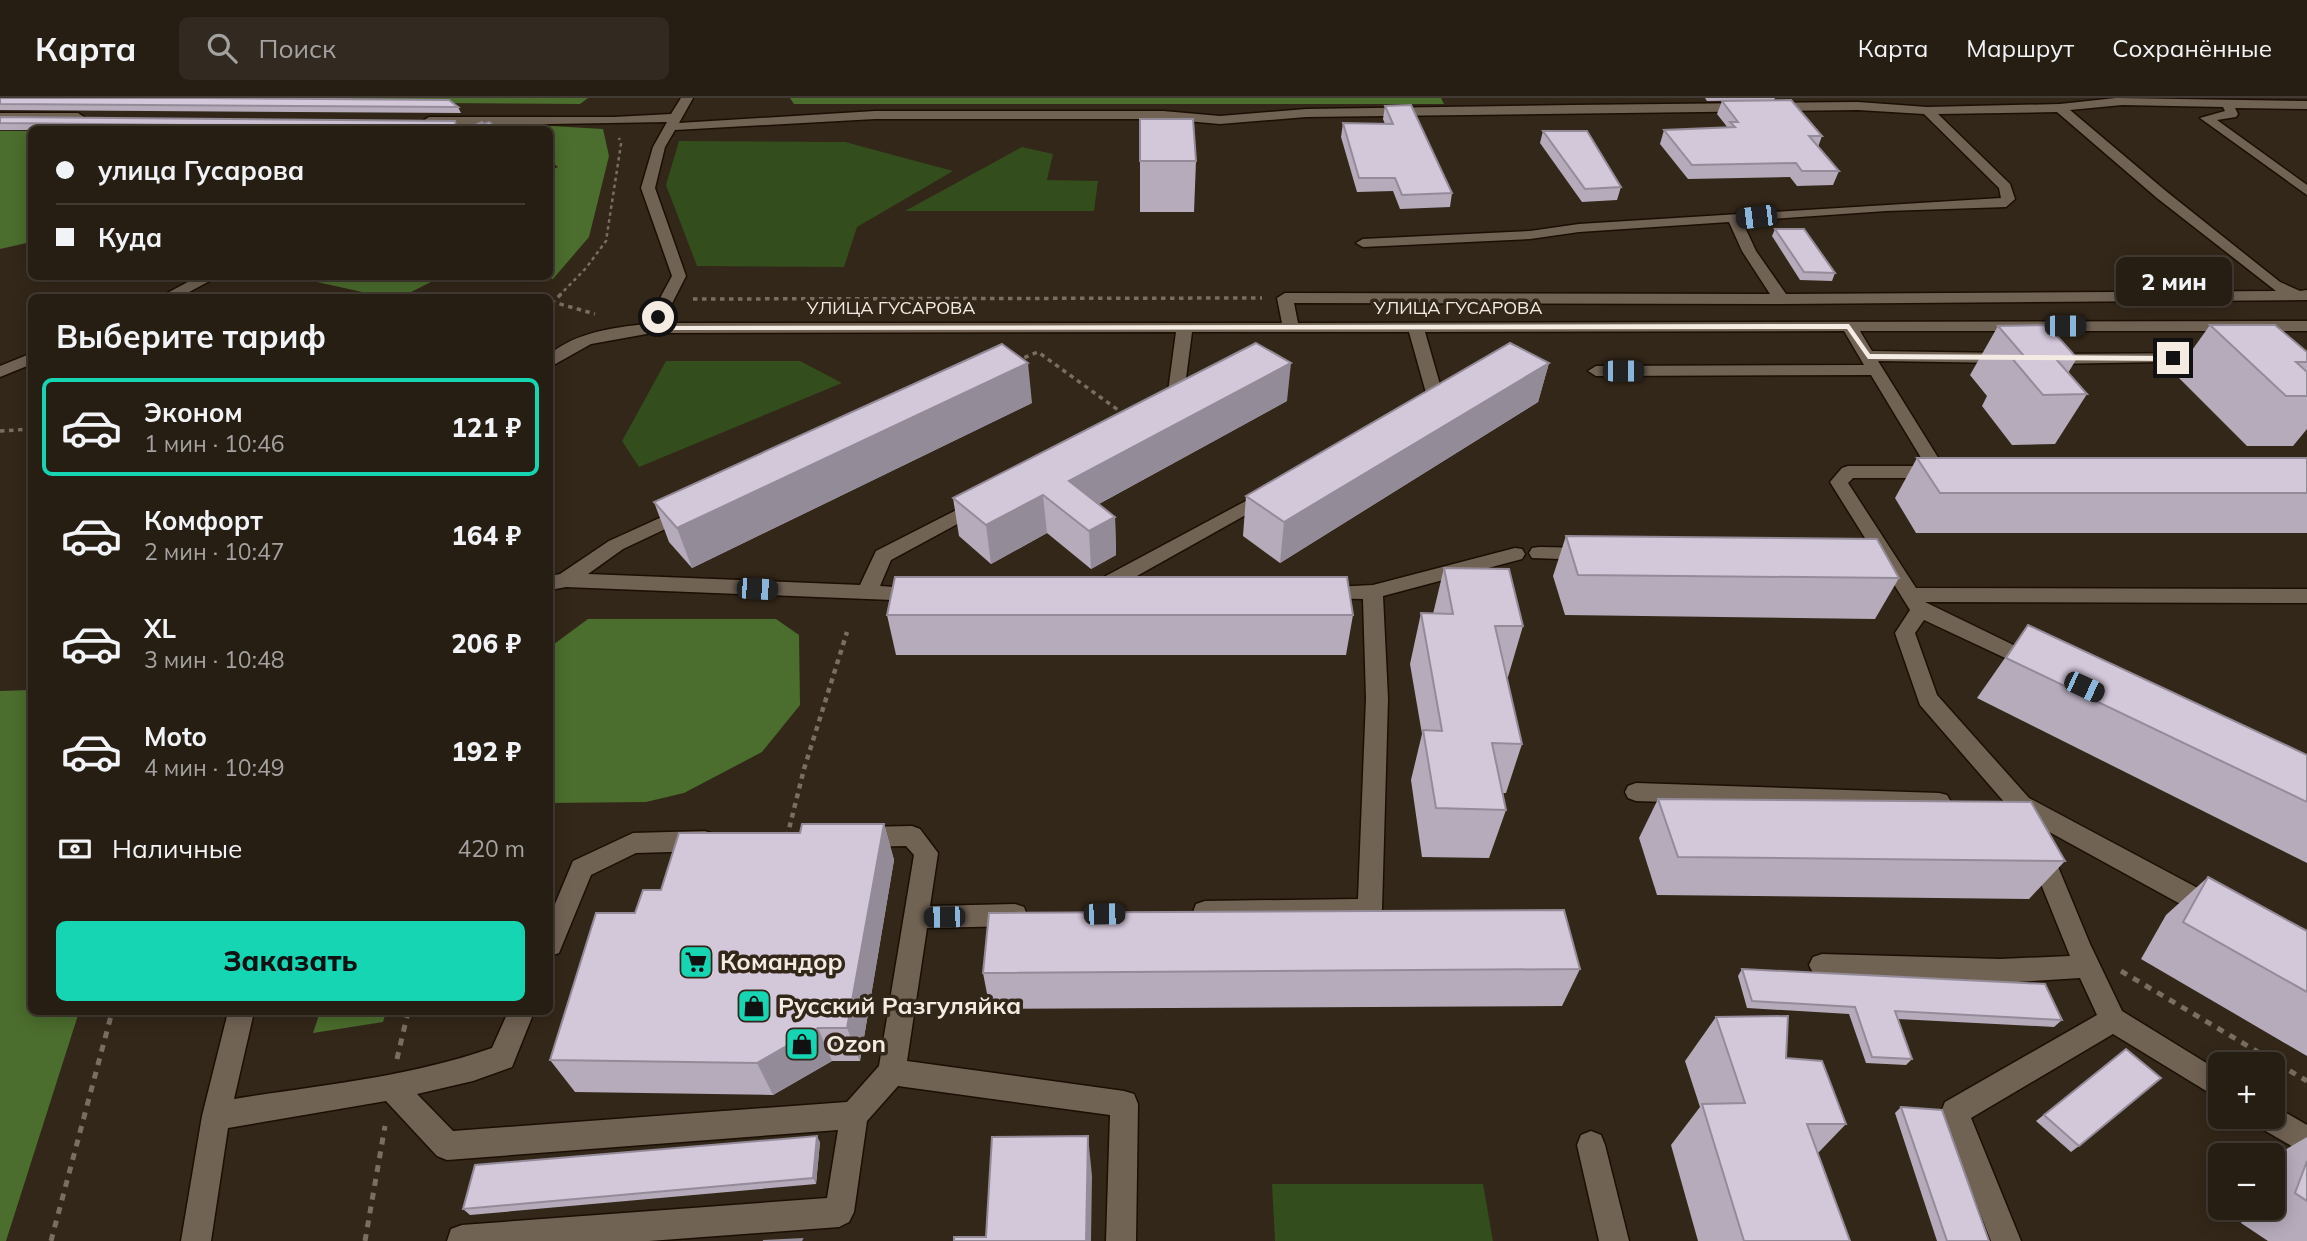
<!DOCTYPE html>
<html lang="ru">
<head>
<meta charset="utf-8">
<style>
  body { margin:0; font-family:Mulish,sans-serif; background:#322a21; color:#f1f3f6; height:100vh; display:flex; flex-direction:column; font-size:26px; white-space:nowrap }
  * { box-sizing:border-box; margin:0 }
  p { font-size:23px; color:#a4a2a0 }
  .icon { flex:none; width:38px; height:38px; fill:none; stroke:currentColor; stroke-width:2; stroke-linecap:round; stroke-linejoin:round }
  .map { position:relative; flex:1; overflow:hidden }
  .drawer { position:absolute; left:28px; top:196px; width:525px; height:721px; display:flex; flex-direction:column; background:#261d13; border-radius:10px; box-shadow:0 4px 18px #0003,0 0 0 2px #423b33 }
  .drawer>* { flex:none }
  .hud { position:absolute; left:28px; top:28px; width:525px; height:154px; border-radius:10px; box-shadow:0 4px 18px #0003,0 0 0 2px #423b33; display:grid; align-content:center; height:154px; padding:0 28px; background:#261d13 }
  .fabs { position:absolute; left:2208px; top:954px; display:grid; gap:14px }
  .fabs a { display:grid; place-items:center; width:77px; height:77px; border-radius:10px; background:#261d13; box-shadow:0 4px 18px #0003,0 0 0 2px #423b33; font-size:35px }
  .end { position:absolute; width:32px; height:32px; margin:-16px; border:9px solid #f4ece3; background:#111; box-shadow:0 0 0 4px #111 }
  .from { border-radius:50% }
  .bubble { position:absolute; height:49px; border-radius:10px; background:#261d13; box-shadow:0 4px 18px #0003,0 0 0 2px #423b33; font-size:23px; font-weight:800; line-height:49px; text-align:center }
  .car { position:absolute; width:21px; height:42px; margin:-21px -10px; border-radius:9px; box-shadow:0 0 5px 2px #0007; background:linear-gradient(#222 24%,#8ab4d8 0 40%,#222 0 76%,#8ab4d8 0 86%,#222 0) }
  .hud b { display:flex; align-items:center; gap:24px; height:66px; font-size:26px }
  .hud b+b { border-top:2px solid #423b33 }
  .hud i { width:18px; height:18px; background:#f1f3f6 }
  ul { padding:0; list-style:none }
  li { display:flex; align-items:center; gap:21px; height:98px; margin:0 14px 10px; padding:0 14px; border:4px solid transparent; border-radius:10px }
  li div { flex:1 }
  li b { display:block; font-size:26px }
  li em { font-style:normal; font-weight:800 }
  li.selected { border-color:#15d5b3 }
  li>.icon { width:63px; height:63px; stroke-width:1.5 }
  h2 { padding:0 28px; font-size:32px; line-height:84px }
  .pay { display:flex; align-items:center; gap:18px; height:77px; padding:0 28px; font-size:26px }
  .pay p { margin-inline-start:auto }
  .cta { display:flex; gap:14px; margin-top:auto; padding:14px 28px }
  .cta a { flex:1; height:80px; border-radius:10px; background:#15d5b3; color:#111; font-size:28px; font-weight:800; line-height:80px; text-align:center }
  header { display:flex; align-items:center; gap:42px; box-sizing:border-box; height:98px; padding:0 35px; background:#261d13; border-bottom:2px solid #423b33 }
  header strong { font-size:33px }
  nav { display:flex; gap:38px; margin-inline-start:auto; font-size:24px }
  .search { width:490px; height:63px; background:#322a21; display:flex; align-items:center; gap:18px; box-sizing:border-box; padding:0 24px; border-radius:10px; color:#a4a2a0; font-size:26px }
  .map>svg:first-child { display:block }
</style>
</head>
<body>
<header>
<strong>Карта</strong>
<div class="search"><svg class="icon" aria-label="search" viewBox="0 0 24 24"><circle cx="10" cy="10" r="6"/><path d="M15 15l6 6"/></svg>Поиск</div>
<nav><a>Карта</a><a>Маршрут</a><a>Сохранённые</a></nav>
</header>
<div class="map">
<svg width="2307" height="1143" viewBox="0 0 2307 1143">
  <rect width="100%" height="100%" fill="#332719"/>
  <g fill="#334d1c">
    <polygon points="679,43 845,44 953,73 857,129 844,169 697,168 666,87"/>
    <polygon points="1022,49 1053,56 1047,82 1098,83 1094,113 905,113"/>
    <polygon points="666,263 800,263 842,285 639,369 622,343"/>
    <polygon points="1272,1086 1483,1086 1493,1143 1275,1143"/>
  </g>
  <g fill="#4b6d2d">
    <polygon points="0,0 588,0 580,6 0,2"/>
    <polygon points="790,0 1441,0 1444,6 794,6"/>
    <polygon points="551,28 603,31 609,58 589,139 553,181 546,179 550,178 550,73 558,69 550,62 550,32 540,31"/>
    <polygon points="0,33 32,33 31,144 0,151"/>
    <polygon points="294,179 441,179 401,199 385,199"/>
    <polygon points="588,521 776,521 799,537 800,607 762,654 684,695 646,704 550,705 550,549"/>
    <polygon points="31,592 32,914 79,914 6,1143 0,1143 0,593"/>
    <polygon points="320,914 386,914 383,924 313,935"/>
  </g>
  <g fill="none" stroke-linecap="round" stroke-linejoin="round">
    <defs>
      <g id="minor">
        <path d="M681,0H693L679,25L875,13H1163L1220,18L1306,11L1573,7L1858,4L1927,9L2060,6L2116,0L2307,3V11L2235,10L2238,16L2236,19L2217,22L2307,87V97L2200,20L2225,13L2223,9L2122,7L2070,12L2167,94L2280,184L2300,193L2307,192V202L1781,206L1294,205L1298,225L2307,223V233H1860L1872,253L2006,255L2014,260L2006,265L1878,263L1947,374L1938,380H1853L1848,385L1916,490L2307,491V505L1925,504L2042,561L2045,566L2042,571L2035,574L1924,522L1915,535L1937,597L2029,700L2222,803L2225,811L2222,819L2213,822L2204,819L2042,730L2090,846L2122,913L2221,974V1002L2113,936L1971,1020L2021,1143H1991L1941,1014L1945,1004L2097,917L2080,880L2000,885L1822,878L1813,875L1809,867L1813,859L1822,856L2000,861L2070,858L2012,714L2008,713L2005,705L1920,607L1895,535L1910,512L1830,384L1842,370L1848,368H1926L1871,277L1596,278L1588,273L1596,268L1864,267L1844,233L1425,234L1445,304L1427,315L1419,310L1428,302L1409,234H1192L1183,303L1166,313L1158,308L1167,301L1176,234L652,235L591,246L550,269V256C577,234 612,230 646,226L672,178L641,90L653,49L667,24L487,27L476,32H459L466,27H429L423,23L429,19H614L671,16ZM1858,12L1924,16L1999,90L2001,100L1579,126L1530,133L1363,141L1356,145L1363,149L1530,141L1579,134L1729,124L1742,153L1770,196L1285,195L1277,200L1282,225H662L686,178L655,90L665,49L675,32L875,21H1163L1220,26L1306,19ZM2057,14L2157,100L2276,193L1786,196L1756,153L1742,123L1886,113L2006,109L2015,101L2010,86L1938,16Z"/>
        <polygon points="0,15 78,15 84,19 78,23 0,23"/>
        <polygon points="199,178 219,178 178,200 158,200"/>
        <polygon points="32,255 32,266 0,279 0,268"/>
        <polygon points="2216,255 2222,257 2224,260 2222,263 2049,266 2041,261 2049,256"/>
        <polygon points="1270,390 1276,392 1279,396 1276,400 1103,497 1089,497 1086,492 1089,487"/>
        <polygon points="980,400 989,406 987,410 891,462 880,488 924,491 927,496 924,501 917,503 566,489 550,492 550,478 560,476 609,443 686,408 693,410 695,414 693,418 623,451 588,476 860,487 876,453"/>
        <polygon points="1539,449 1590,450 1597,451 1600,456 1597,461 1590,462 1532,460 1529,455 1532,450"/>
        <polygon points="1515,450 1522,451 1525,456 1522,461 1383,498 1388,601 1382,811 1379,819 1370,822 1205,825 1196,822 1193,814 1196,806 1205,803 1358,801 1366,601 1363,501 1314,500 1311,495 1314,490 1373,487"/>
        <polygon points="1636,685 1939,695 1947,697 1951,704 1947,711 1939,713 1636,703 1628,700 1625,694 1628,688"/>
        <path d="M912,728L920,731L938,755L930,808L1015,806L1024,809L1027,817L1024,825L1015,828L927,830L907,963L1124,993L1134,996L1138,1006L1136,1143H1106L1110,1017L898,988L867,1023L854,1114L849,1124L839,1129L649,1143H447L451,1131L462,1127L827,1100L838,1032L447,1062L437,1058L386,1003L228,1030L211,1143H181L202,1018L228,914H254L234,1001C320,987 410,979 492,950L508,914H534L512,969L473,983L417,996L453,1033L847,1004L879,968L914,757L906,748L860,749L852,746L848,739L852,732L860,729Z"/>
        <polygon points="705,733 713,736 717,743 713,750 705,753 636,755 591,777 559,855 550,858 550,818 573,763 633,735"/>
        <polygon points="2273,1007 2307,1027 2307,1057 2257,1028 2253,1018 2273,1018"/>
        <polygon points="1591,1033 1601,1037 1605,1047 1629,1143 1599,1143 1577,1047 1581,1037"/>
      </g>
    </defs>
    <use href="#minor" stroke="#1b0f04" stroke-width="3"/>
    <polyline stroke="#786e62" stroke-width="2.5" stroke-dasharray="3.5 3.5" stroke-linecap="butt" points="559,198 586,170 606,143 621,46 619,40"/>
    <g stroke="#786e62" stroke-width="3.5" stroke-dasharray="4.5 4.5" stroke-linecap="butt">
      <polyline points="561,196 553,204 595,216"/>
      <polyline points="693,201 1262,200"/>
      <polyline points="1016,263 1038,254 1125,317"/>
      <polyline points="0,333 32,331"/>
    </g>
    <polyline stroke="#786e62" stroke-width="4.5" stroke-dasharray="5 5" stroke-linecap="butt" points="787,739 804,671 847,534"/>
    <g stroke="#786e62" stroke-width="5" stroke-dasharray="7 7" stroke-linecap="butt">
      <polyline points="2121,873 2307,983"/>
      <polyline points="397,961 408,914"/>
      <polyline points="51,1143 112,914"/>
      <polyline points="365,1143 385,1028"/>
    </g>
    <use href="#minor" fill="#716354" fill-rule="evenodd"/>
  </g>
  <g fill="#b5abbb">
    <polygon points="0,0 458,9 461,15 0,12"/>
    <polygon points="1705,0 1775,0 1774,2 1707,3"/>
    <polygon points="1722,3 1822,38 1818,49 1839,73 1833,87 1797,88 1790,79 1688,81 1660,46 1664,32 1728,30 1717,16"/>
    <polygon points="1385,8 1452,95 1450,109 1400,111 1393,93 1357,94 1341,39 1343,25 1385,26 1383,21"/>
    <polygon points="0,19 455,23 457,28 500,32 0,32"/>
    <polygon points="1543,33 1621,89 1617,102 1582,104 1540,45"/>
    <polygon points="1140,63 1196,63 1194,114 1140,114"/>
    <polygon points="1775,131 1835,175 1832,183 1800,182 1772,138"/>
    <polygon points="2210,227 2307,254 2307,331 2293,348 2247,348 2175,276"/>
    <polygon points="1998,228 2077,260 2068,275 2087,296 2055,346 2012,347 1982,308 1987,298 1970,277"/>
    <polygon points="1549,265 1538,304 1280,465 1243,438 1246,398"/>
    <polygon points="1287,303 1099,406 1115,419 1116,457 1091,471 1047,435 991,466 959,438 953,400"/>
    <polygon points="1032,305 692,470 669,444 654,404"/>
    <polygon points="1917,360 2307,360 2307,435 1916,435 1895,400"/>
    <polygon points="1566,438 1899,480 1875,521 1565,517 1553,478"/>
    <polygon points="1444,470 1523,528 1508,579 1507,579 1522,646 1506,695 1503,695 1506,712 1489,760 1422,759 1411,682 1422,636 1410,566 1421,515 1433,516"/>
    <polygon points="887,517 1353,517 1346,557 896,557"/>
    <polygon points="2028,527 2307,657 2307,765 1977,600"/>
    <polygon points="1658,701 2065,763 2029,801 1657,797 1639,740"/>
    <polygon points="884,726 894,762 860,963 832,963 773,997 575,994 550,962 635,815 661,792 800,735"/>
    <polygon points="2208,779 2307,833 2307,958 2141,861 2166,817"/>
    <polygon points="1580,871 1562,908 990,911 983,875"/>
    <polygon points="1742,871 2062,922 2054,929 1898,921 1912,961 1906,967 1866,965 1849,916 1747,910 1738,878"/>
    <polygon points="1716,919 1786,960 1846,1026 1818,1055 1850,1143 1698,1143 1671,1047 1700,1009 1685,963"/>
    <polygon points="2126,951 2079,1048 2071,1054 2036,1023"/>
    <polygon points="1901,1009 1989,1143 1937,1143 1895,1015"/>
    <polygon points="2307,1039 2307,1143 2268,1143 2241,1125 2247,1110 2273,1110 2273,1059"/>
    <polygon points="820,1044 816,1086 470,1117 463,1111"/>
  </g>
  <g fill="#948b99">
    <polygon points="1028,265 1032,305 692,470 677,430"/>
    <polygon points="1291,265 1287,303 1073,420 1069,383"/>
    <polygon points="1549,265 1538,304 1280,465 1284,424"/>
    <polygon points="1043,397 1047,435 991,466 986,427"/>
    <polygon points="1115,419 1116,457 1091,471 1089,433"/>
    <polygon points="884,726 894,762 860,963 847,930"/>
    <polygon points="818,930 832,963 773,997 757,965"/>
    <polygon points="817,1038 820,1044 816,1086 813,1080"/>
    <polygon points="1088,1038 1092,1078 1091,1143 1086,1143"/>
  </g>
  <g fill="#d3c7da" stroke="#948b99" stroke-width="2">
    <polygon points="0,0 206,0 449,2 458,9 0,6"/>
    <polygon points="1791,2 1822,38 1809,38 1839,73 1802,73 1796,65 1692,67 1664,32 1735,29 1730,24 1738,24 1722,3"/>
    <polygon points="1411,7 1452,95 1402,97 1395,80 1359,80 1343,25 1393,26 1385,8"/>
    <polygon points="0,19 455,23 456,28 473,28 482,24 484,26 472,30 0,25"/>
    <polygon points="1140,21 1193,21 1196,63 1140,63"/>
    <polygon points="489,24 500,32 466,32"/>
    <polygon points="1543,33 1587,33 1621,89 1585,91"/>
    <polygon points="1775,131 1804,131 1835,175 1804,174"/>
    <polygon points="2047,227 2077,260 2055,260 2087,296 2043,297 2010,258 2024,258 1998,228"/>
    <polygon points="2210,227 2275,227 2307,254 2307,264 2296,264 2307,274 2307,298 2286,298"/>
    <polygon points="1256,245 1291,265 1069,383 1115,419 1089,433 1043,397 986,427 953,400"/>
    <polygon points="1510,245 1549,265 1284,424 1246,398"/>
    <polygon points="1002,246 1028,265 677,430 654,404"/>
    <polygon points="1917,360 2307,360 2307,395 1940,395"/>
    <polygon points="1566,438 1877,441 1899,480 1578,477"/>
    <polygon points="1444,470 1509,471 1523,528 1495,528 1522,646 1492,645 1506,712 1436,710 1423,632 1442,633 1421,515 1453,516"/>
    <polygon points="895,479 1347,479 1353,517 887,517"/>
    <polygon points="2028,527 2307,657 2307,704 2006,560"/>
    <polygon points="1658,701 2031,704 2065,763 1678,759"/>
    <polygon points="802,726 884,726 847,930 818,930 757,965 550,962 596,815 635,815 643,792 661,792 679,735 800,735"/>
    <polygon points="2208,779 2307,833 2307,894 2183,824"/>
    <polygon points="1564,812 1580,871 983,875 989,815"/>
    <polygon points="1742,871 2045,886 2062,922 1895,913 1912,961 1872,959 1855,909 1752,903"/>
    <polygon points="1788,918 1786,960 1822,963 1846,1026 1807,1026 1850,1143 1744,1143 1702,1006 1745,1005 1716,919"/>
    <polygon points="2126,951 2161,980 2079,1048 2044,1017"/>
    <polygon points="1901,1009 1942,1012 1989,1143 1947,1143"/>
    <polygon points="817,1038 813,1080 463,1111 475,1067"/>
    <polygon points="1088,1038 1086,1143 954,1143 954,1139 986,1139 992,1039"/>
    <polygon points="2307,1063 2307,1103 2295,1095"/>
    <polygon points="802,1141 801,1143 763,1143"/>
  </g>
  <polygon fill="#f4ece3" points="658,216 663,219 658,228 1849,226 1870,256 2173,258 2178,260 2173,263 1868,261 1847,231 649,232 654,219"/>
  <defs>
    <symbol id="supermarket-square" viewBox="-11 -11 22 22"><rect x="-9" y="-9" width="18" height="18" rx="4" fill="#15d5b3" stroke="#332719"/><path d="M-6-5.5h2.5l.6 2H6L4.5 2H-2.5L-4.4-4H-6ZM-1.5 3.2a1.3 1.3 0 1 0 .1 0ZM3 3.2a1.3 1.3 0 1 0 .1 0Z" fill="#111"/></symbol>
    <symbol id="shop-square" viewBox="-11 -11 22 22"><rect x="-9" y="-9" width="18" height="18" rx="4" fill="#15d5b3" stroke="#332719"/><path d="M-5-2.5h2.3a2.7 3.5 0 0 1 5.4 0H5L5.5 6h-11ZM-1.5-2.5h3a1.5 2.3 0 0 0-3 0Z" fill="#111"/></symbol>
  </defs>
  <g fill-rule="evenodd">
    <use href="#supermarket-square" x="677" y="845" width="38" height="38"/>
    <use href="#shop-square" x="735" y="889" width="38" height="38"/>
    <use href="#shop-square" x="783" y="927" width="38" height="38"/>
  </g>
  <g text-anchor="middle" stroke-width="7" stroke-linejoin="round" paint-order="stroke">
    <g font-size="18" fill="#f4ece3" stroke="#332719">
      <text x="891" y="216">УЛИЦА ГУСАРОВА</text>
      <text x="1458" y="216">УЛИЦА ГУСАРОВА</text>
    </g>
    <g font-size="24" font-weight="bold" fill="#f4ece3" stroke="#332719" text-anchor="start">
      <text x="720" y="872">Командор</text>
      <text x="778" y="916">Русский Разгуляйка</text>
      <text x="826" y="954">Ozon</text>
    </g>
  </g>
</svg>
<div class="fabs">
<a>+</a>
<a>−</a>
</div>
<i class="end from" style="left:658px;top:219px"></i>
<i class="end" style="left:2173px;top:260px"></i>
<div class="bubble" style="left:2116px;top:159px;width:116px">2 мин</div>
<i class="car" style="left:1756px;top:119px;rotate:263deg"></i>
<i class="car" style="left:2065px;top:228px;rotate:90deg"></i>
<i class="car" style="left:1623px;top:273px;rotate:90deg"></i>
<i class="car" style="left:757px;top:491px;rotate:93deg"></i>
<i class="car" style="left:2084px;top:589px;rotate:115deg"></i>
<i class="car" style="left:1104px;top:816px;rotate:89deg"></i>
<i class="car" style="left:944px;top:819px;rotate:269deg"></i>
<div class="hud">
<b><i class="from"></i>улица Гусарова</b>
<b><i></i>Куда</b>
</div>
<section class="drawer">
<h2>Выберите тариф</h2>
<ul>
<li class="selected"><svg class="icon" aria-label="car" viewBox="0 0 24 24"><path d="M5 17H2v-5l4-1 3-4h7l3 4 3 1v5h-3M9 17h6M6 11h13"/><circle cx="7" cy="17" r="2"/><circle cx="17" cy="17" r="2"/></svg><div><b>Эконом</b><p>1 мин · 10:46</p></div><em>121 ₽</em></li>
<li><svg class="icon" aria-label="car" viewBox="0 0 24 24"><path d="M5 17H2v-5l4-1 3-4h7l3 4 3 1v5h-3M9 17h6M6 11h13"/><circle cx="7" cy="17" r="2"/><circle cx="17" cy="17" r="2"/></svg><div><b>Комфорт</b><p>2 мин · 10:47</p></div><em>164 ₽</em></li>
<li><svg class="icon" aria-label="car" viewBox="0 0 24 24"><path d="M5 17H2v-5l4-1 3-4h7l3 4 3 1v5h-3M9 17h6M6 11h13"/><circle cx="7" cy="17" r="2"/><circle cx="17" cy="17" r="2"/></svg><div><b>XL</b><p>3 мин · 10:48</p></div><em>206 ₽</em></li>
<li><svg class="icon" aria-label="car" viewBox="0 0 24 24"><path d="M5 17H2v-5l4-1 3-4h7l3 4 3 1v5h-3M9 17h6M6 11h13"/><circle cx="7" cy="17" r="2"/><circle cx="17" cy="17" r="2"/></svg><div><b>Moto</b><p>4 мин · 10:49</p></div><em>192 ₽</em></li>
</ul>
<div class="pay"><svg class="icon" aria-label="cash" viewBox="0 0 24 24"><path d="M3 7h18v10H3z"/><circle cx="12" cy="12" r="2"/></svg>Наличные<p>420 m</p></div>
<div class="cta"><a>Заказать</a></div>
</section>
</div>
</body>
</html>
